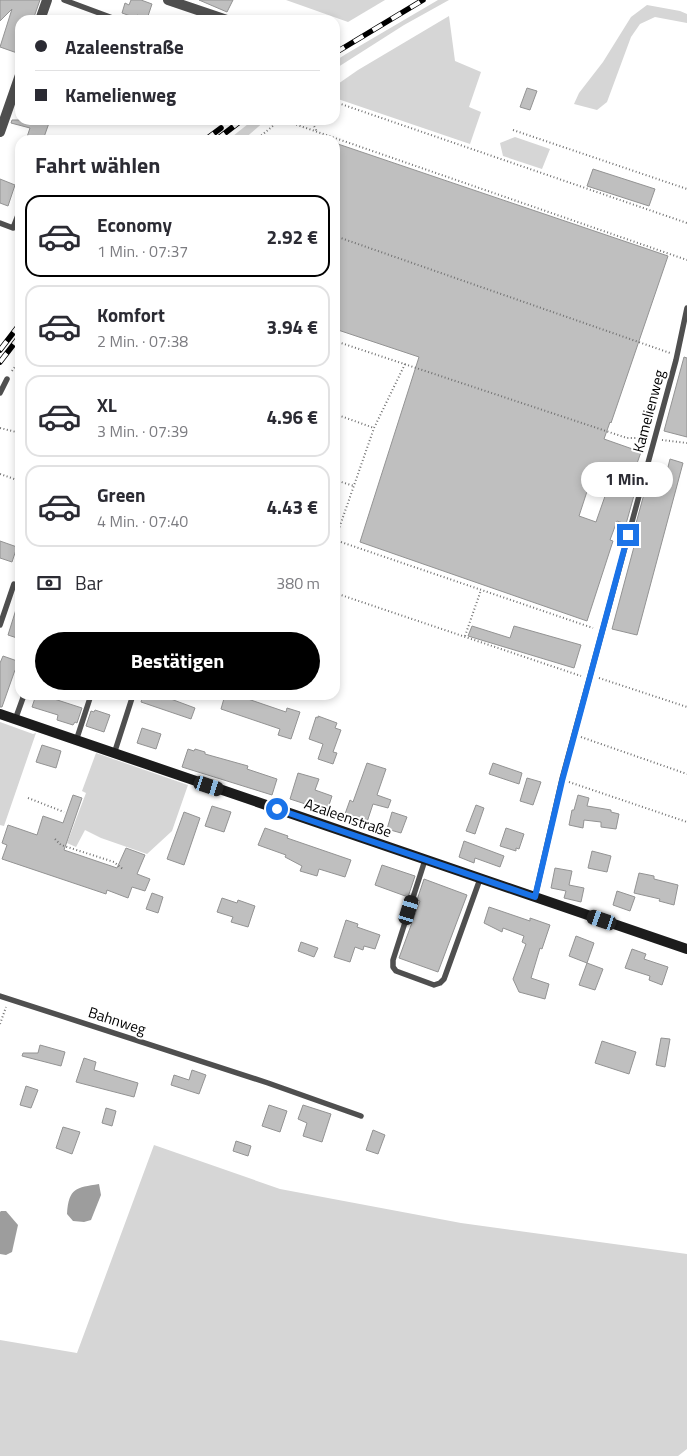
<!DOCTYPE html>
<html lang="de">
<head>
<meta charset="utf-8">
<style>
  body { margin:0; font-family:"Titillium Web",sans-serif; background:#f7f7f7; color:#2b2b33; height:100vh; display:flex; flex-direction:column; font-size:19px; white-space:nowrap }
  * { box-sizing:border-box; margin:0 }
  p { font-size:16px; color:#7c7c81 }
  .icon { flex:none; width:28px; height:28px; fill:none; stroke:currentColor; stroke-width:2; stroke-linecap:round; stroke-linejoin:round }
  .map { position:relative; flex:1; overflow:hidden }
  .details { position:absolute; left:15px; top:135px; width:325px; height:565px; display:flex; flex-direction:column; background:#fff; border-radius:15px; box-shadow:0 2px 8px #0003 }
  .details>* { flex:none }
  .guide { position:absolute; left:15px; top:15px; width:325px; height:110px; border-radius:15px; box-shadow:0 2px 8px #0003; display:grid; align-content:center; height:110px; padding:0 20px; background:#fff }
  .end { position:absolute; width:22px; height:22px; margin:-11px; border:6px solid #1a73e8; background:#fff; box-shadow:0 0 0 2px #fff }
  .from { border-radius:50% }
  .bubble { position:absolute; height:35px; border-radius:18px; background:#fff; box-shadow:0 2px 8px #0003; font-size:16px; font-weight:700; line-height:35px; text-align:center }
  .car { position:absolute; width:15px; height:30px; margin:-15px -8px; border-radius:6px; box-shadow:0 0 4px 1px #0007; background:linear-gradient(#222 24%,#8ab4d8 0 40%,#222 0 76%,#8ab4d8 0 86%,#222 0) }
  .guide b { display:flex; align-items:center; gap:18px; height:48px; font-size:19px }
  .guide b+b { border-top:1px solid #e1e1e2 }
  .guide i { width:12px; height:12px; background:#2b2b33 }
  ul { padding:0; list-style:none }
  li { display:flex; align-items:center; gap:15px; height:82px; margin:0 10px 8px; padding:0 10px; border:2px solid #e1e1e2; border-radius:15px }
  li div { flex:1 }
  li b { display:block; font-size:19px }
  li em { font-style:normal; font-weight:700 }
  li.active { border-color:#000 }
  li>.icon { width:45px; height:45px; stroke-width:1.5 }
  h2 { padding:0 20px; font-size:22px; line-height:60px }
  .pay { display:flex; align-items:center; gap:12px; height:55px; padding:0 20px; font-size:19px }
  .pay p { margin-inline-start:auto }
  .cta { display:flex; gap:10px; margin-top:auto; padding:10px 20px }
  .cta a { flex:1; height:58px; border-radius:30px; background:#000; color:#fff; font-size:20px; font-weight:700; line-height:58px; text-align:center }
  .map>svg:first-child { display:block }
</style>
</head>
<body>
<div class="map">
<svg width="687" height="1456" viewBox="0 0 687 1456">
  <rect width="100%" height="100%" fill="#fff"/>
  <g fill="#d6d6d6">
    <polygon points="286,0 385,0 348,22"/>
    <polygon points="438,0 449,0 404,25 335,69 335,61 346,54"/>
    <polygon points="647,5 680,11 687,14 687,23 655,17 640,24 631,37 607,102 597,110 574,104 579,93 603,62 631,17"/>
    <polygon points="449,16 455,61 481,72 469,107 481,112 470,144 335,98 335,86 358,70"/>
    <polygon points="253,120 266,120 243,140 228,140"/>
    <polygon points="515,137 550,149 542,169 503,156 500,143"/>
    <polygon points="0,722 33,734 36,733 4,826 0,825"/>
    <polygon points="96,753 188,785 172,831 147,854 101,838 85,830 76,847 67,843 86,793 82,791"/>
    <polygon points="154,1145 280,1189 461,1223 687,1254 687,1449 678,1456 0,1456 0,1340 77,1353"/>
  </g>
  <g fill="#9d9d9d">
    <path d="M99,1184L101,1195L91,1220L84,1222L73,1221L67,1214C69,1187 76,1188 99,1184Z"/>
    <polygon points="1,1211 6,1211 18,1225 12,1252 6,1255 0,1254 0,1212"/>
  </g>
  <g fill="#bfbfbf" stroke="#939393" fill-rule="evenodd">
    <polygon points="0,0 40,0 33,20 20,20 20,54 0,47 12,9 0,21"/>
    <polygon points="131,0 141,0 152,4 147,19 137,15 136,18 122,13 125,3 129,5"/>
    <polygon points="199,0 233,0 227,12"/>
    <polygon points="527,88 537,91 530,110 520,107"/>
    <polygon points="12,120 40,120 49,123 43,140 26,140 30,128 11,123"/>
    <path d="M335,143L668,256L611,423L610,422L604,439L641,452L634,472L640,474L626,524L617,521L610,540L613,541L587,621L360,542L419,357L335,329ZM593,473L611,479L596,522L579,516Z"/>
    <polygon points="593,169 655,189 649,206 587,186"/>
    <polygon points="0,179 15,185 8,206 0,203"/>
    <polygon points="684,357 687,358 687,437 664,431"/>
    <polygon points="670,459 683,463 637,635 612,629 639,528 635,527 647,483 663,487"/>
    <polygon points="0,541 17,547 12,562 0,558"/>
    <polygon points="18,603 20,603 20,639 8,635"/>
    <polygon points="472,626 510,638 514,626 581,645 574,668 468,636"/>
    <polygon points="3,656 20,662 20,672 15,670 2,707 0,707 0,663"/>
    <polygon points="36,695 49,695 48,697 82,708 77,723 75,722 73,725 57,720 58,715 32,707"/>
    <polygon points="143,695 160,695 195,708 191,719 141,702"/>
    <polygon points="225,695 236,695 286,712 287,708 300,712 291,739 278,735 280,729 221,709"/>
    <polygon points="95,710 110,715 104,732 86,726 91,711 94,712"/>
    <polygon points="318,716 337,723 335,728 341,730 333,752 337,753 333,764 318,759 323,744 309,739 316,717 318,718"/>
    <polygon points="142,728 161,734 156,749 137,743"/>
    <polygon points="42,745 61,751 56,768 36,762"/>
    <polygon points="188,749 194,751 195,749 205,752 205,754 248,766 247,769 277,779 272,795 182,767"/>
    <polygon points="367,763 386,769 377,795 391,800 388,808 373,804 367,822 345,814 350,800 353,802"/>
    <polygon points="493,763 522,773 519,784 489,774"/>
    <polygon points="298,773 319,779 315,790 332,796 327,811 290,799"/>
    <polygon points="527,778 541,782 533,805 520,801"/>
    <polygon points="73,795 82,798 64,850 117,868 126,848 145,855 137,874 150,879 145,891 132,887 128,898 107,890 106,894 2,859 7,845 2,843 8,825 37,835 43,816 63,823"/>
    <polygon points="578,795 589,798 587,806 611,810 611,812 619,814 616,829 601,827 601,822 584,820 583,828 569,825 572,810 574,810"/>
    <polygon points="476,805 484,808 475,834 466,831"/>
    <polygon points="212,806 231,812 224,832 205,826"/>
    <polygon points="184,812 200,818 184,865 167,859"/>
    <polygon points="392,812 407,817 401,833 387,829"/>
    <polygon points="265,828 288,836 287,838 351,860 345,877 319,869 317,876 300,871 302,866 285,857 286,855 258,845"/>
    <polygon points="506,828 524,834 519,849 516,848 516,851 500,846"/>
    <polygon points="464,841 504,856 500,867 475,858 474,863 459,857"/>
    <polygon points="592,851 611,856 607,872 588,868"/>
    <polygon points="382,865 415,876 408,897 375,885"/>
    <polygon points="555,868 572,871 569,885 584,888 581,902 564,898 566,891 551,888"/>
    <polygon points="639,873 654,876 654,879 678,885 674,905 659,901 660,899 634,893"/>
    <polygon points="424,879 467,895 438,972 399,958 420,901 417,900"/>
    <polygon points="617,891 635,897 630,911 613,905"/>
    <polygon points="152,893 163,897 158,913 146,909"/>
    <polygon points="222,898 237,903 238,900 255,906 248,927 231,922 233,917 217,912"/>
    <polygon points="489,907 530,921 530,918 550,925 542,949 540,948 531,978 549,984 545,999 519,992 513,979 526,944 522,942 524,936 503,928 502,932 484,923"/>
    <polygon points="346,920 358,924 357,927 380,935 375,949 364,946 363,950 355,947 350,962 334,957"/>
    <polygon points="576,936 594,943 587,963 569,956"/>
    <polygon points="301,942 318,948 314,957 298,951"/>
    <polygon points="632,949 646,954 644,959 668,967 662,985 649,980 650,976 625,968"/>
    <polygon points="587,963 603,969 595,990 579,985"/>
    <polygon points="661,1038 670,1039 665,1067 656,1065"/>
    <polygon points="602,1041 636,1052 629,1074 595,1063"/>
    <polygon points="40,1045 65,1052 61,1066 22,1056 23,1053 38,1053"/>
    <polygon points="84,1058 96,1062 94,1070 138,1083 134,1097 76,1082"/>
    <polygon points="192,1070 206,1075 199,1094 171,1085 174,1075 189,1080"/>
    <polygon points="26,1086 38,1090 31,1108 20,1105"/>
    <polygon points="269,1105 287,1111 280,1132 262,1126"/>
    <polygon points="303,1105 331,1114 322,1142 303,1136 307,1123 298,1119"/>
    <polygon points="106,1108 116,1111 112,1126 102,1123"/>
    <polygon points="63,1127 80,1132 72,1154 56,1148"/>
    <polygon points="373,1130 385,1135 378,1154 366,1150"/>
    <polygon points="236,1141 251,1146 248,1156 233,1151"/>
  </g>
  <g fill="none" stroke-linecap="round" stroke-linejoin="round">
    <g stroke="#717171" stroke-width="2" stroke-dasharray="1 2.5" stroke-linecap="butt">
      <polyline points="335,102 687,223"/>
      <polyline points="283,120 687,260"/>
      <polyline points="311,120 317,132"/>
      <polyline points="513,130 687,189"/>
      <polyline points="256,140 280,120"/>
      <polyline points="335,236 670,353"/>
      <polyline points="335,341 627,438 645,438"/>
      <polyline points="405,364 374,428 335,540 593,628"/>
      <polyline points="12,371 17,364 20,364"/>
      <polyline points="335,414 374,428"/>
      <polyline points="0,428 20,433"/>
      <polyline points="662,440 687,443"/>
      <polyline points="0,474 20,481"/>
      <polyline points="335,480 354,486"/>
      <polyline points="335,593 581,676"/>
      <polyline points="465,636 481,590"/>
      <polyline points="599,678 687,707"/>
      <polyline points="581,737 687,774"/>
      <polyline points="569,782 687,822"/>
      <polyline points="28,798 64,812"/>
      <polyline points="55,839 61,845 114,862 124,870"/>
      <polyline points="0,1024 6,1007"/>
    </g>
    <g stroke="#4f4f4f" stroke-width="5.5">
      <polyline points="64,0 118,20"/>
      <polyline points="0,223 13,228 20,210"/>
      <polyline points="0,393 7,379"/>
      <polyline points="0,625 14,584 20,586"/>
      <polyline points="15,720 24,695"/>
      <polyline points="76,741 91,695"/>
      <polyline points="114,754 133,695"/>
      <polyline points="425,860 393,960 393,967 396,971 434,985 440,983 444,979 480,879"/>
      <polyline points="535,897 562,779 676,360 687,308"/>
      <polyline points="0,996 268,1083 361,1116"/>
    </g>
    <g stroke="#4f4f4f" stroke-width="10">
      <polyline points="168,0 227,20"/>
      <polyline points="40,20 47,0"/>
      <polyline points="0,132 20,75"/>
    </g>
    <polyline stroke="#1c1c1c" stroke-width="10" points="0,714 687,949"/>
    <defs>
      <g id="rail">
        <polyline points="335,53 423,0"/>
        <polyline points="205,140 221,128"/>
        <polyline points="216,140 242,120"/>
        <polyline points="0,350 20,324"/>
        <polyline points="0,362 20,336"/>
      </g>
    </defs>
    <use href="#rail" stroke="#000" stroke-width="5.5"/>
    <use href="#rail" stroke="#fff" stroke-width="4" stroke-dasharray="11" stroke-linecap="butt"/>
  </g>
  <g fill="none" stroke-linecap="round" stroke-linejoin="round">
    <polyline stroke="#1a73e8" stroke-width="6" points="277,809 535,897 562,781 628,535"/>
  </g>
  <g text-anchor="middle" stroke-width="4" stroke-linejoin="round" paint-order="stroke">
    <g font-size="15" fill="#000" stroke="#fff">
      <text transform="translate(649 411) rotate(-75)" y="5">Kamelienweg</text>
      <text transform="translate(348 818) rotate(19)" y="5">Azaleenstraße</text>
      <text transform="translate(117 1021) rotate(18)" y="5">Bahnweg</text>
    </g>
  </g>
</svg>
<i class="end from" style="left:277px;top:809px"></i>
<i class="end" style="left:628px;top:535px"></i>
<div class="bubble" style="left:581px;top:462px;width:92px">1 Min.</div>
<i class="car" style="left:209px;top:786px;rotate:108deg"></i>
<i class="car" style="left:409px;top:910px;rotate:17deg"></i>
<i class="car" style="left:602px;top:920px;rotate:289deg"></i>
<div class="guide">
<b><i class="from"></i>Azaleenstraße</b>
<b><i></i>Kamelienweg</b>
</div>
<section class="details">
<h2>Fahrt wählen</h2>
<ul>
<li class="active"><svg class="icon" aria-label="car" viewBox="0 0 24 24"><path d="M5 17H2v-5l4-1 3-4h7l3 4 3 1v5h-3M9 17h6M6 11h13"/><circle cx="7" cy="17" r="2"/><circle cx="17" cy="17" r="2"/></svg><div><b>Economy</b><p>1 Min. · 07:37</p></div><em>2.92 €</em></li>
<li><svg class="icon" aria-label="car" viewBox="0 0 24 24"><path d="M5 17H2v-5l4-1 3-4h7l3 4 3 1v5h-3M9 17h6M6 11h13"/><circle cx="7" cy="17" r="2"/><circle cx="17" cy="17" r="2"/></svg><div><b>Komfort</b><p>2 Min. · 07:38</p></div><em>3.94 €</em></li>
<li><svg class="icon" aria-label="car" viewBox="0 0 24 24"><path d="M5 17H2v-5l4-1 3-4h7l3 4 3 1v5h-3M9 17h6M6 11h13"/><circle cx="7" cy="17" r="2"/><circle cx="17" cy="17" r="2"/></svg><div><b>XL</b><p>3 Min. · 07:39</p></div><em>4.96 €</em></li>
<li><svg class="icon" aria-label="car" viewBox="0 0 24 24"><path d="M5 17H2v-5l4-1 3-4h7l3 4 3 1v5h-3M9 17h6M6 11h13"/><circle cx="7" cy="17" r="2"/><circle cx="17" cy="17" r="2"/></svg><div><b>Green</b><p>4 Min. · 07:40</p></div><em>4.43 €</em></li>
</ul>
<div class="pay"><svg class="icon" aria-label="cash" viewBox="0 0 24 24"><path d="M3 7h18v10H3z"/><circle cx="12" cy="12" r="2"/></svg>Bar<p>380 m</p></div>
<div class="cta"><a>Bestätigen</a></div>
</section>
</div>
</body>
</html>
